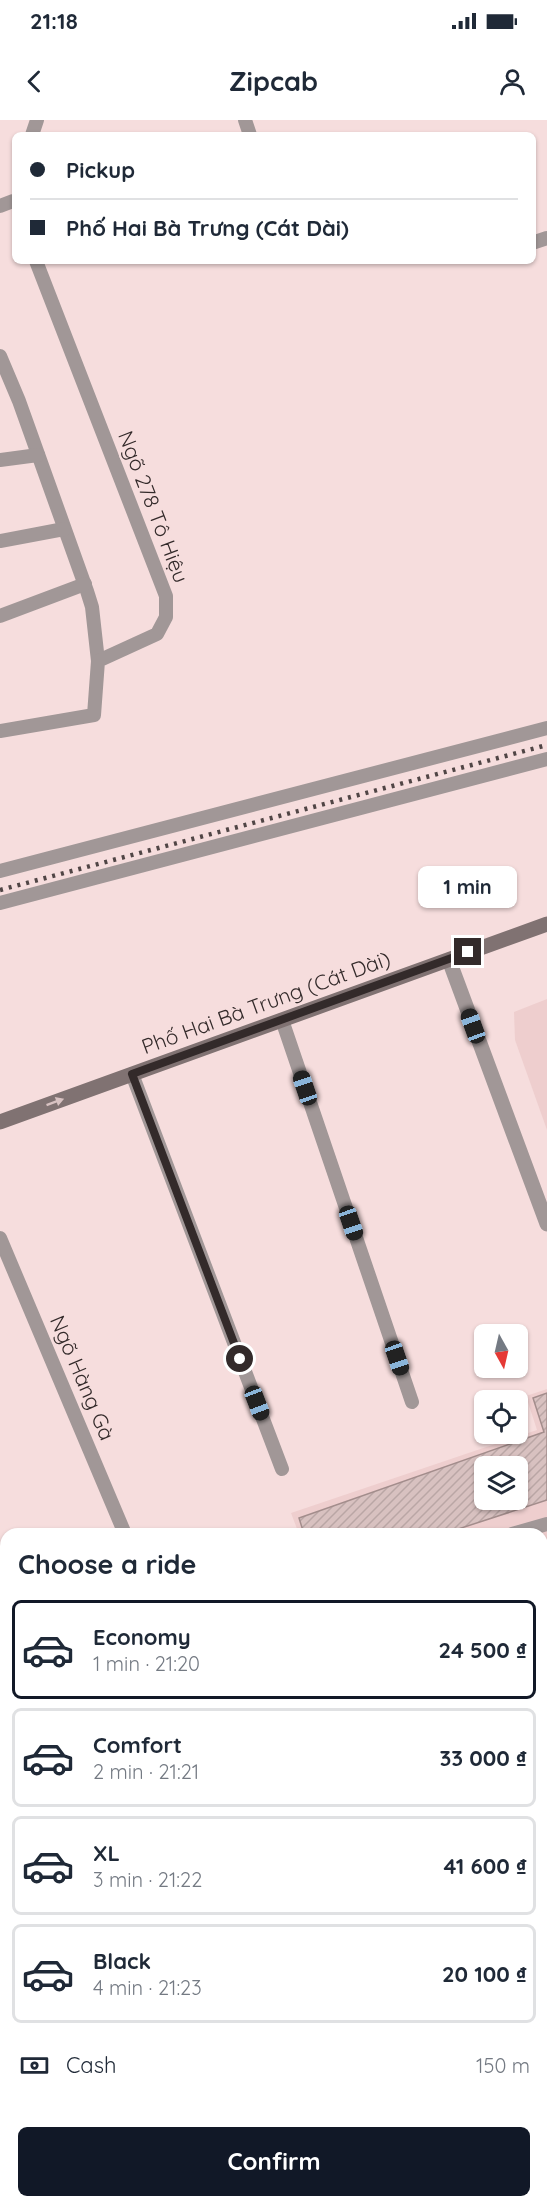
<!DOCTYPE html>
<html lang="en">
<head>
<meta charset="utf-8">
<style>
  body { margin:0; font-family:Quicksand,sans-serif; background:#f2f2f3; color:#1f2937; height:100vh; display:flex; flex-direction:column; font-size:22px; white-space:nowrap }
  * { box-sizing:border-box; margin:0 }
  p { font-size:20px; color:#747a83 }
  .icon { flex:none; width:33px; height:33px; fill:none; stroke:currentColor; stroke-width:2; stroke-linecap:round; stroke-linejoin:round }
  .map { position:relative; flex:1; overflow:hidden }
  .drawer { position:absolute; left:0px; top:1408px; width:548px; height:680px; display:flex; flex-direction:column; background:#fff; border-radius:18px 18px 0 0; box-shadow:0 2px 4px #0004 }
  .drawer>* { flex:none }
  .hud { position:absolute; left:12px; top:12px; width:524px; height:132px; border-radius:9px; box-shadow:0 2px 4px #0004; display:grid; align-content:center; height:132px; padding:0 18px; background:#fff }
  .needle { width:39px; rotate:172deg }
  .fabs { position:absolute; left:474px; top:1204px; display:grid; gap:12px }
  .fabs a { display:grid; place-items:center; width:54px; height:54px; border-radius:9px; background:#fff; box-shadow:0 2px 4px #0004; font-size:30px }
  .end { position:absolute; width:27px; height:27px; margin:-14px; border:8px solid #332a2a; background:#fff; box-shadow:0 0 0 3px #fff }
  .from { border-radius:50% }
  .bubble { position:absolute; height:42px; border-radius:9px; background:#fff; box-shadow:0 2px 4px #0004; font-size:20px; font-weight:700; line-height:42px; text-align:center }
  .car { position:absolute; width:18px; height:36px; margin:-18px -9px; border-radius:8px; box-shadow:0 0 4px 2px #0007; background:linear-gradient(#222 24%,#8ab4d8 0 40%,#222 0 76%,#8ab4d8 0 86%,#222 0) }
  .hud b { display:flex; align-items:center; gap:21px; height:57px; font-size:22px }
  .hud b+b { border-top:2px solid #e0e1e3 }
  .hud i { width:15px; height:15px; background:#1f2937 }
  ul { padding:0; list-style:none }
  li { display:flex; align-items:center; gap:18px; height:99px; margin:0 12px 9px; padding:0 6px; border:3px solid #e0e1e3; border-radius:9px }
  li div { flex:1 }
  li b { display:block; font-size:22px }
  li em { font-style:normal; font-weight:700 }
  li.selected { border-color:#111827 }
  li>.icon { width:54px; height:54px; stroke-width:1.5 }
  h2 { padding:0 18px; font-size:27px; line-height:72px }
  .pay { display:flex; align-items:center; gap:15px; height:66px; padding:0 18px; font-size:22px }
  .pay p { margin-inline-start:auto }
  .button { display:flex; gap:12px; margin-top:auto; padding:12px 18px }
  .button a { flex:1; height:69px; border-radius:9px; background:#111827; color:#fff; font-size:24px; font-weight:700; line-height:69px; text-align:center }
  .status { display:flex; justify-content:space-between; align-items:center; height:42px; padding:0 30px; background:#fff; direction:ltr }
  .status svg { height:16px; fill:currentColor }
  header { display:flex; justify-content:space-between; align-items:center; height:78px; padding:0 18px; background:#fff; font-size:27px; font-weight:700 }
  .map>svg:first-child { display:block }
</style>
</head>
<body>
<div class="status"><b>21:18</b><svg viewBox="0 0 49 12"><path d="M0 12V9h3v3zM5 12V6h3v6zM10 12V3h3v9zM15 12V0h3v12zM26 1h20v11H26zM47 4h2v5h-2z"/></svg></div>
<header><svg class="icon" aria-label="back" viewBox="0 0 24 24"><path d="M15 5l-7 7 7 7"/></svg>Zipcab<svg class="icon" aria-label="person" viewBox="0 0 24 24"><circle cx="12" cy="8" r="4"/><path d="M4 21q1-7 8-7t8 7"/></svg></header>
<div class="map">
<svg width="547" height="2087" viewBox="0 0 547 2087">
  <defs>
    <pattern id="building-hatch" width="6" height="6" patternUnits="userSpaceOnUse" patternTransform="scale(1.5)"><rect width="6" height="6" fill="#d8c1c0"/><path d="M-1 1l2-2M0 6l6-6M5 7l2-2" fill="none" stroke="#baa6a5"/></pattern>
  </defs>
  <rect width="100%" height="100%" fill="#f6dddd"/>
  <g fill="#eecece" fill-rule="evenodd">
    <polygon points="547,879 547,1010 515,920 514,892"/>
    <path d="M547,1269V1801L542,1803V1414H299L291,1393L537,1310L526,1276ZM484,1347H518V1380H484Z"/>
  </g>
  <g fill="url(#building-hatch)" stroke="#a38d8c" stroke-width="1.5" fill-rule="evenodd">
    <path d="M547,1273V1380L443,1414H304L299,1398L544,1312L533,1278ZM484,1347H518V1380H484Z"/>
    <polygon points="542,1506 547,1526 547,1745 542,1746"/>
  </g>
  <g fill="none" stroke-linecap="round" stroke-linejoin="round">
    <g stroke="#a19797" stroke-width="14">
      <polyline points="245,0 250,15"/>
      <polyline points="32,15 37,0"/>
      <polyline points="0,86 13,81"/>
      <polyline points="532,123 547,118"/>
      <polyline points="0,236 19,281 87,471 92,487 98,541"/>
      <polyline points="0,340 38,335"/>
      <polyline points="0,421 64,409"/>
      <polyline points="0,496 85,464"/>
      <polyline points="0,611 94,595 98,541 157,514 166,497 166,476 36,141"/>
      <polyline points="0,751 547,608"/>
      <polyline points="0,783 547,639"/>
      <polyline points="282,900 412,1282"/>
      <polyline points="132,954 282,1349"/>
      <polyline points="0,1118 125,1414"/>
      <polyline points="512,1414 547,1404"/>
      <polyline points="0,1499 6,1496"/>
      <polyline points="542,1770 547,1768"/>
      <polyline points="403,2082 405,2087"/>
    </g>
    <g stroke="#a19797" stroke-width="15">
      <polyline points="449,840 547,1104"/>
      <polyline points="254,2082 256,2087"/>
    </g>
    <polyline stroke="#807272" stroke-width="15" points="0,1002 547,804"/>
    <polyline stroke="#504545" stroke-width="4.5" stroke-dasharray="3 6" stroke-linecap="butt" points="0,770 547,625"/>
  </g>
  <defs><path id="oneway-solid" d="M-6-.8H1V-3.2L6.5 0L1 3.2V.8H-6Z" transform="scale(1.5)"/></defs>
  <use fill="#d8c2c2" href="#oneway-solid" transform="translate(55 982) rotate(-20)"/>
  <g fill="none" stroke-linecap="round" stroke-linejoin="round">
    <polyline stroke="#332a2a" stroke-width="8" points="240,1239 132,954 468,832"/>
  </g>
  <g text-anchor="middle" stroke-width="4.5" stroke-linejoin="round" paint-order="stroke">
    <g font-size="21" fill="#332a2a" stroke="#f6dddd">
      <text transform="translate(153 387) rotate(69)" y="7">Ngõ 278 Tô Hiệu</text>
      <text transform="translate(266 883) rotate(-20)" y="7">Phố Hai Bà Trưng (Cát Dài)</text>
      <text transform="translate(82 1258) rotate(67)" y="7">Ngõ Hàng Gà</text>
    </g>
  </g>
</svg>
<div class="fabs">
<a><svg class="needle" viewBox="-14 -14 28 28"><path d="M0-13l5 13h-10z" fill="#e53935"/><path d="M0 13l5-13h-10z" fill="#747a83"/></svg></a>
<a><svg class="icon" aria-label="locate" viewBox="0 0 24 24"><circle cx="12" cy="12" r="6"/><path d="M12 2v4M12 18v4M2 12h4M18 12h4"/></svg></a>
<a><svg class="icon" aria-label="layers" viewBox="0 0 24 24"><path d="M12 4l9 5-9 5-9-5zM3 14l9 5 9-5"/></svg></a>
</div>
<i class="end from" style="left:240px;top:1239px"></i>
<i class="end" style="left:468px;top:832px"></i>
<div class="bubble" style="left:418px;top:746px;width:99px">1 min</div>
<i class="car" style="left:473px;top:906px;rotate:340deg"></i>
<i class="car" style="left:305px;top:968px;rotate:341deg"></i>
<i class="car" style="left:351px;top:1103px;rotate:161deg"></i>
<i class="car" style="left:397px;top:1238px;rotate:161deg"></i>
<i class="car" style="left:257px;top:1283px;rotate:159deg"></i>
<div class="hud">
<b><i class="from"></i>Pickup</b>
<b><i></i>Phố Hai Bà Trưng (Cát Dài)</b>
</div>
<section class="drawer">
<h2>Choose a ride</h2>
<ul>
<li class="selected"><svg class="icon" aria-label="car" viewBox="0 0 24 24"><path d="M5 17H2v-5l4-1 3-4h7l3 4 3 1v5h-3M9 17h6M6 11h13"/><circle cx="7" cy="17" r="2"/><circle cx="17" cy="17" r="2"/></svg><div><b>Economy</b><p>1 min · 21:20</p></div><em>24 500 ₫</em></li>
<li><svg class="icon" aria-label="car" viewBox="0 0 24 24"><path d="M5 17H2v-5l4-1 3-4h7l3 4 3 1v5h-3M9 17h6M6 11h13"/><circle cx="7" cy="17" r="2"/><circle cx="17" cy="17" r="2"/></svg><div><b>Comfort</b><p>2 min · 21:21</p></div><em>33 000 ₫</em></li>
<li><svg class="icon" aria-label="car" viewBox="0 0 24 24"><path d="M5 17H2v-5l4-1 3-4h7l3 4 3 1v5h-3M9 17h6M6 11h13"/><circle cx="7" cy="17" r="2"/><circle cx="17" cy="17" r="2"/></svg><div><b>XL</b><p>3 min · 21:22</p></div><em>41 600 ₫</em></li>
<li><svg class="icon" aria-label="car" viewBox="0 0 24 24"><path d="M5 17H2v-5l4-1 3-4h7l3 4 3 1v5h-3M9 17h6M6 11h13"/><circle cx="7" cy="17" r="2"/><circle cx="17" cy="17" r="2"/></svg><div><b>Black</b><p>4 min · 21:23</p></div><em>20 100 ₫</em></li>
</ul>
<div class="pay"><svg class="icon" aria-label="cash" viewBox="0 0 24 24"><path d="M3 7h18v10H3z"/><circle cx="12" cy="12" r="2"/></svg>Cash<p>150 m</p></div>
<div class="button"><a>Confirm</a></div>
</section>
</div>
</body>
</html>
